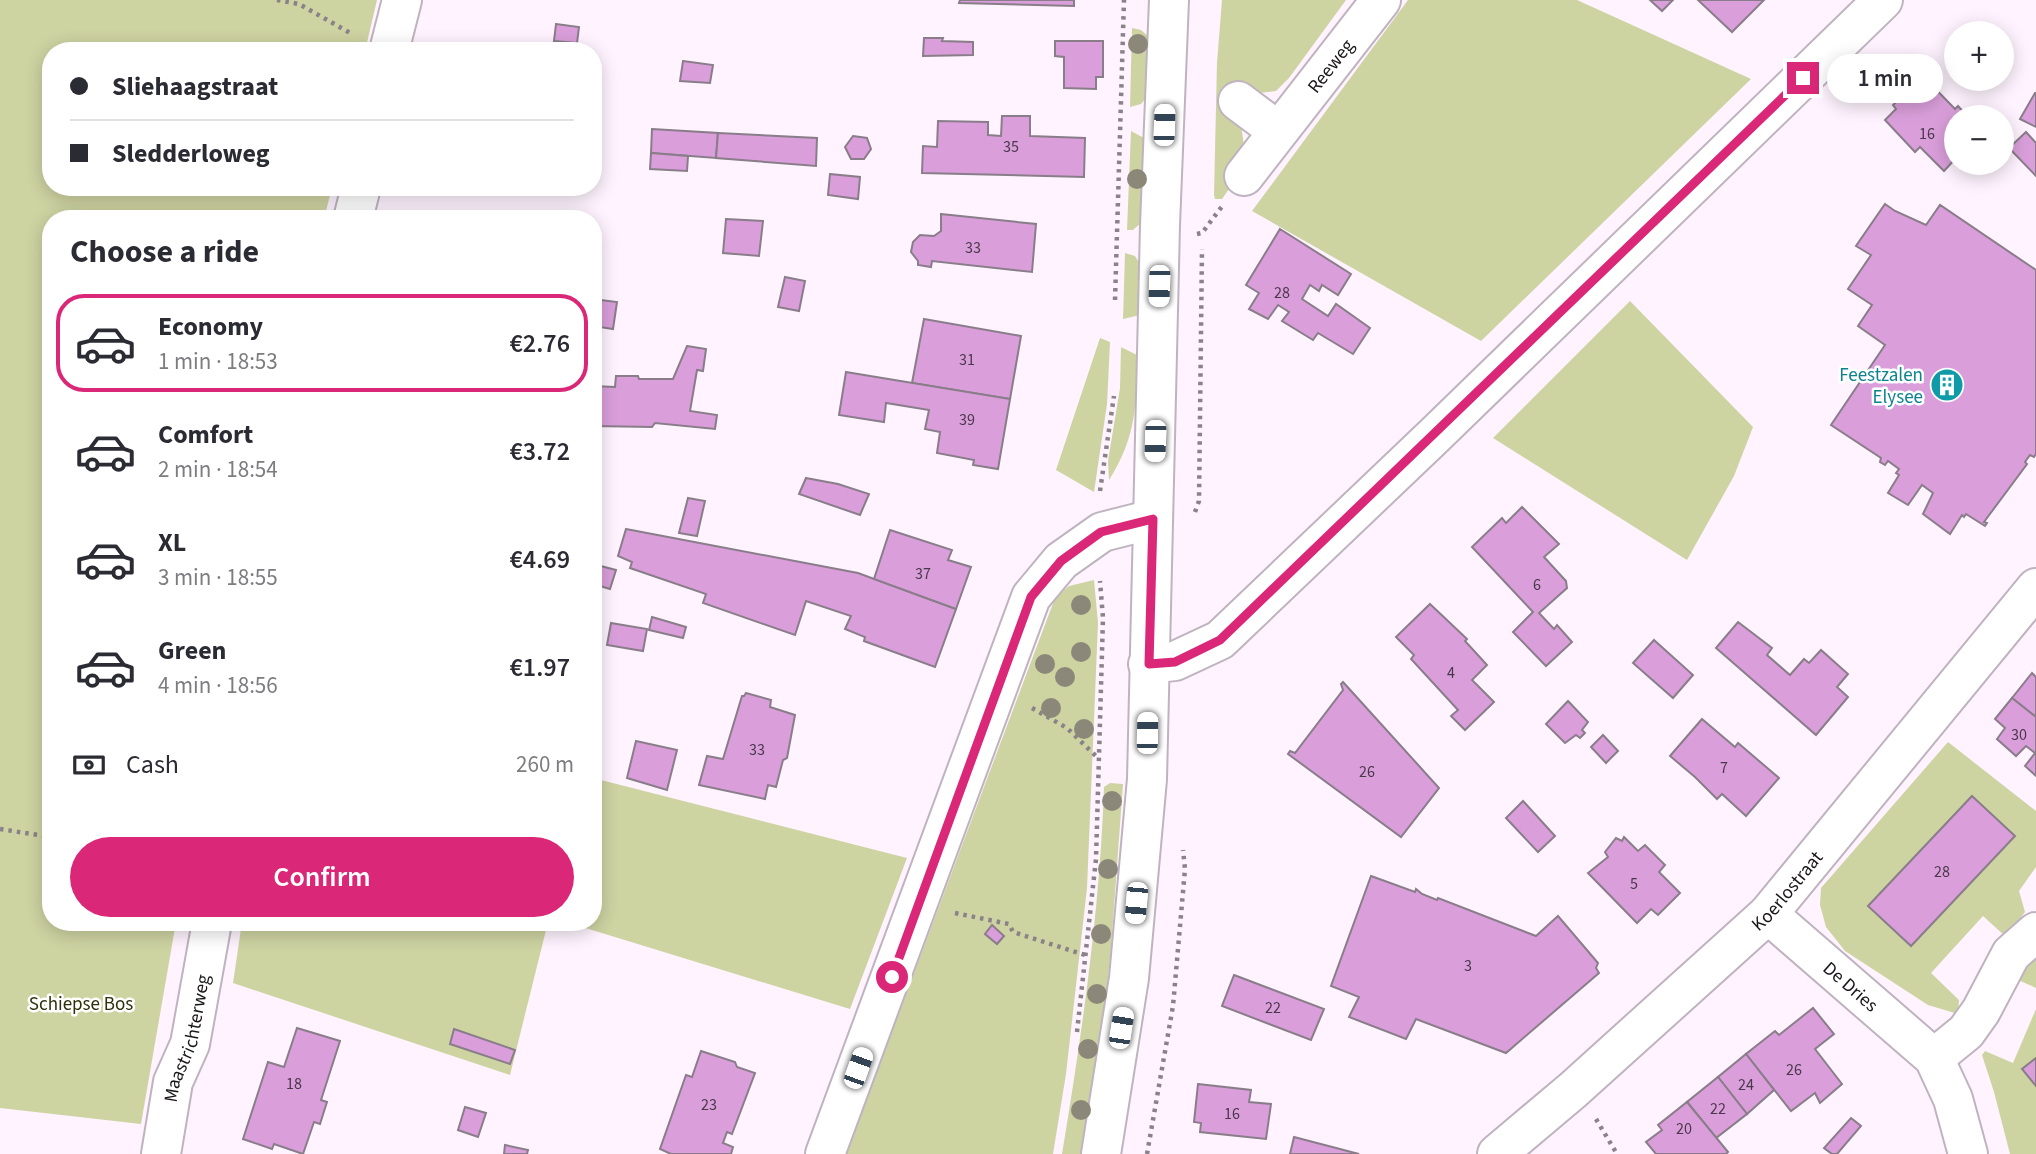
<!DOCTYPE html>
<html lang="en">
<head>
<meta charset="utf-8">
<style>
  body { margin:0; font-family:"Source Sans 3",sans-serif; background:#f2f2f3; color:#2b2b33; height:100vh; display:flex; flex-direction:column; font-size:26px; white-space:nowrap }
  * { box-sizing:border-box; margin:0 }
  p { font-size:23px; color:#7c7c81 }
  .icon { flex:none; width:38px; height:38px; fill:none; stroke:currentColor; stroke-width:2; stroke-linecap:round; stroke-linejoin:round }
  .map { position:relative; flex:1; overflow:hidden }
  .sheet { position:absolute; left:42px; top:210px; width:560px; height:721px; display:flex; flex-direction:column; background:#fff; border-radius:28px; box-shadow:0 4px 18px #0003 }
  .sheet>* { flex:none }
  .banner { position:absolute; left:42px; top:42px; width:560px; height:154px; border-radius:28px; box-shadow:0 4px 18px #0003; display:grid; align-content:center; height:154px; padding:0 28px; background:#fff }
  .controls { position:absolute; left:1944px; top:21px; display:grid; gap:14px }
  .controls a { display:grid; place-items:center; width:70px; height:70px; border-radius:50%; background:#fff; box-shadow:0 4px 18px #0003; font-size:35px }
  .end { position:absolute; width:32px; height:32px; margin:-16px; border:9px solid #db2777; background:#fff; box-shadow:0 0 0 4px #fff }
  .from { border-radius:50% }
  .bubble { position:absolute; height:49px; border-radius:24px; background:#fff; box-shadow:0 4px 18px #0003; font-size:23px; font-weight:600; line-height:49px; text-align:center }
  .car { position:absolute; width:21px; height:42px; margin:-21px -10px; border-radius:9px; box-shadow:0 0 5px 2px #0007; background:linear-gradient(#fff 24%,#345 0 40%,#fff 0 76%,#345 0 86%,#fff 0) }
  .banner b { display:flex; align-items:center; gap:24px; height:66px; font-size:26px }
  .banner b+b { border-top:2px solid #e1e1e2 }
  .banner i { width:18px; height:18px; background:#2b2b33 }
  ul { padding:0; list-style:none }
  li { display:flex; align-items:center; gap:21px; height:98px; margin:0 14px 10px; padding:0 14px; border:4px solid transparent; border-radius:28px }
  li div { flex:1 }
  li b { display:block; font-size:26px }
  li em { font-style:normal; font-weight:600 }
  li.selected { border-color:#db2777 }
  li>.icon { width:63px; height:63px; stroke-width:1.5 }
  h2 { padding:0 28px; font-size:32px; line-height:84px }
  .pay { display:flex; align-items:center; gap:18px; height:77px; padding:0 28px; font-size:26px }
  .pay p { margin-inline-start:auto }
  .button { display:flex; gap:14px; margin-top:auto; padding:14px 28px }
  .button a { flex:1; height:80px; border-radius:42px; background:#db2777; color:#fff; font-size:28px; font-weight:600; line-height:80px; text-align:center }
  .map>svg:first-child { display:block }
</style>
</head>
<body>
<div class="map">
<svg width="2036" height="1154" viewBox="0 0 2036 1154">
  <rect width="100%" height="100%" fill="#fef3fe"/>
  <g fill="#ced3a2">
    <polygon points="0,0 377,0 365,51 51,51 51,187 332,187 324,219 51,219 51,922 176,922 141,1124 0,1108"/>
    <path d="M1222,0H1346L1289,78L1276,91L1259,93L1237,113C1249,150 1245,168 1222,199H1215L1214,195L1217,63Z"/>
    <polygon points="1408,0 1577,0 1751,79 1481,341 1252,211"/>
    <polygon points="1132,28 1141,30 1149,37 1147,97 1141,104 1130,107"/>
    <polygon points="1131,131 1144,138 1147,144 1144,220 1133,230 1127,230"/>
    <polygon points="1125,253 1135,256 1142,267 1140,315 1123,319"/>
    <polygon points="1630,301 1753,427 1734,476 1687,560 1493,438"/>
    <polygon points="1100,338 1110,342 1107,404 1094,492 1056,470"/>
    <path d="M1121,347L1137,355C1137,404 1136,438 1109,480L1108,461L1120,388Z"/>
    <polygon points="1094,580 1098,623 1087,888 1066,1074 1053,1154 846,1154 1055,598 1069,586"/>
    <polygon points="1948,742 2036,811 2036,867 2019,891 2025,912 2006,937 1983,916 1931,973 1959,1000 1958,1014 1928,1005 1845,951 1826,927 1820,905 1821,888"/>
    <polygon points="593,778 907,858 850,1009 566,922 593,922"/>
    <path d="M1110,783L1123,784L1111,948L1101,1048L1084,1154H1062C1082,1033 1100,910 1104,787Z"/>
    <polygon points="242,922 548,922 510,1075 233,983"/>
    <polygon points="2036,957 2036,988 2016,979 2025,963"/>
    <polygon points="2036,1009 2036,1154 2010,1154 1994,1092 1982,1055 1985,1051 2013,1063"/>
  </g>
  <g fill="#da9fdb" stroke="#897d89" stroke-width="2">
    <polygon points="960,0 1074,0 1074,6 959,3"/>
    <polygon points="1650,0 1673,0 1662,11"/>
    <polygon points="1698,0 1764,0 1732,32"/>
    <polygon points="556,24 579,27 577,43 554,41"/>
    <polygon points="924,38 943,38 942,41 973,42 973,55 923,56"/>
    <polygon points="1055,41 1103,41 1103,77 1096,77 1096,89 1064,88 1064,57 1055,56"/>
    <polygon points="683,61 713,65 710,83 680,81"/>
    <polygon points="1923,76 1955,109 1958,106 1968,117 1956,117 1956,158 1944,171 1920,147 1915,152 1885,120 1896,109 1893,105"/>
    <polygon points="2035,93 2036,93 2036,127 2020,119"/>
    <polygon points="1002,116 1030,116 1030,136 1085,138 1084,177 922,173 923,146 937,147 938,121 988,122 988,135 1001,136"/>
    <polygon points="652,129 718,133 716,158 651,153"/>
    <polygon points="2026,132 2036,143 2036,176 2009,148"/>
    <polygon points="718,133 817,138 816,166 716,158"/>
    <polygon points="853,136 867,138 871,149 864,159 851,159 845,147"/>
    <polygon points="651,153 688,156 687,171 650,169"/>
    <polygon points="830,174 860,177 858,199 828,195"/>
    <polygon points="1885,204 1895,211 1926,225 1940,205 2036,270 2036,454 2034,457 2030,455 2025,462 2027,464 1984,522 1987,523 1985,526 1966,514 1964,517 1962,515 1950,534 1923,514 1933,493 1922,485 1908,505 1888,493 1899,475 1896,473 1899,469 1888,461 1885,465 1880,462 1881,458 1831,425 1885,345 1858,326 1872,305 1848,289 1871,255 1856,246"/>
    <polygon points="941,214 1036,224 1032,272 932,261 931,267 918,265 918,261 911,252 913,242 920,235 934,236 941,231"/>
    <polygon points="726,219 763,221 759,256 723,253"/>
    <polygon points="1280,229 1351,274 1338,295 1322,285 1319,291 1310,285 1302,299 1328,316 1336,304 1370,328 1353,354 1318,333 1313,340 1282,321 1289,312 1278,305 1268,319 1249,309 1259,293 1246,285"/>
    <polygon points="785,277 805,281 799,311 778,307"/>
    <polygon points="593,299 617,302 613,329 593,326"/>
    <polygon points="924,319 1021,336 1010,399 912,383"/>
    <polygon points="687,346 706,349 703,371 697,370 690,411 717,415 715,429 655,423 652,427 593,426 593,386 615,387 616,376 638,376 639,379 673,379"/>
    <polygon points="846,372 1010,399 998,469 973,465 974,460 937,453 940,432 925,429 929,410 886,403 884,422 839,415"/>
    <polygon points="806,478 838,484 869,494 860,515 799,494"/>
    <polygon points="688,498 705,501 697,536 679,533"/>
    <polygon points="1522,507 1559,544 1544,557 1566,581 1567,588 1539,613 1554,629 1557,625 1572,642 1546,666 1513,632 1533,612 1472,547 1502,518 1506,523"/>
    <polygon points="593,528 600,530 593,551"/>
    <polygon points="626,529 858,573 956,609 935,667 864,641 865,637 845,629 851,616 806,601 795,635 703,603 706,594 630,568 632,562 618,556"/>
    <polygon points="890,530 952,550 948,560 971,567 956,609 874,579"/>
    <polygon points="593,564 616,570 610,589 593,584"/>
    <polygon points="1430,604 1467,639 1465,641 1487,665 1472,680 1494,702 1465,730 1451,716 1458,710 1411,659 1414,655 1396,637"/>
    <polygon points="652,617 686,627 683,638 649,630"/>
    <polygon points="1738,622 1772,648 1767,655 1790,675 1804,659 1809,663 1821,650 1848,674 1837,687 1848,697 1816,735 1716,648"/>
    <polygon points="611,623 647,629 643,651 607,645"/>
    <polygon points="1654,640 1693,675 1673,698 1633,663"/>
    <polygon points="2032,673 2036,677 2036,717 2012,698"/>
    <polygon points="1343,682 1439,788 1401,837 1288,754 1290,751 1295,753 1343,690 1341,684"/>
    <polygon points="746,693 771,700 770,707 795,715 787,758 783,760 776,787 768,785 765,799 699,785 707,756 723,759 742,696 744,696"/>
    <polygon points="2012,698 2036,717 2036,776 2025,766 2035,753 2026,746 2016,756 1997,739 2005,728 1995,719"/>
    <polygon points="1568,701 1588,722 1582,730 1585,733 1580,738 1576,735 1565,743 1546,724"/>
    <polygon points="1702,719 1735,747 1738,743 1779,778 1746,816 1722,794 1717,799 1695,777 1670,756"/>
    <polygon points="1603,735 1618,751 1606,763 1591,747"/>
    <polygon points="636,741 677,750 667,790 627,778"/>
    <polygon points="1972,796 2015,836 1911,946 1868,906"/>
    <polygon points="1523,801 1555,836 1538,852 1506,818"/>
    <polygon points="1624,837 1638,851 1645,845 1665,865 1659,872 1680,893 1658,915 1651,909 1637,923 1588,873 1608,857 1605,852 1616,838 1622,841"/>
    <polygon points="1371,876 1415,892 1416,889 1422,894 1437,900 1438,898 1536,936 1558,916 1598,963 1596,968 1599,973 1506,1053 1416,1019 1406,1039 1349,1017 1359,997 1331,986"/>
    <polygon points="992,925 1004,936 997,944 985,934"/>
    <polygon points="1234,975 1324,1009 1311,1040 1222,1006"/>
    <polygon points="1813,1008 1834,1034 1815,1049 1842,1084 1820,1103 1815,1093 1791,1111 1746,1054 1775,1031 1779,1035"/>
    <polygon points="297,1028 340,1041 321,1100 327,1102 320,1124 314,1122 303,1154 274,1144 272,1149 243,1139 268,1062 284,1067"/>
    <polygon points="454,1029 515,1050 510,1064 450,1044"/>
    <polygon points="701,1051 735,1062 737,1067 755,1073 732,1134 727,1132 723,1143 733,1147 731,1154 671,1154 660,1149 686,1075 692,1077"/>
    <polygon points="1746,1054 1774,1090 1747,1114 1718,1077"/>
    <polygon points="2036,1058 2036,1086 2022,1069"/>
    <polygon points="1718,1077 1747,1114 1716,1138 1687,1102"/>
    <polygon points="1198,1084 1251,1090 1249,1102 1271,1104 1266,1139 1200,1132 1201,1123 1194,1122"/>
    <polygon points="1687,1102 1728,1152 1726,1154 1656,1154 1646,1142 1662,1130 1658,1125"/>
    <polygon points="465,1107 486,1113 478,1137 458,1130"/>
    <polygon points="1851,1118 1861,1126 1837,1154 1832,1154 1824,1148"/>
    <polygon points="1294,1137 1359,1154 1290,1154"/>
    <polygon points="505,1145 528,1150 527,1154 504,1154"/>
  </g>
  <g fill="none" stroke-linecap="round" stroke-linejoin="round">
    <defs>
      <g id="minor">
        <polyline points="389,51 402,0"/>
        <polyline points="1238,101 1278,131"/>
        <path id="s1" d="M1244,176L1381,0"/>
        <polyline points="353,219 361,187"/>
        <polyline points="1148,664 1175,661 1220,640 1435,435 1883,0"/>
        <path id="s2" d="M1768,914L1934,1058L1953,1099L1968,1154"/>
        <polyline points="1934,1058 1966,1032 1981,1011 2011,954 2036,932"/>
        <path id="s3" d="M161,1154L173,1082L190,1044L212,922"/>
        <polyline points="825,1154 1031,597 1061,561 1102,532 1153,519"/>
        <path id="s4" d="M1497,1154L1573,1090L1768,914L2036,588"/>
      </g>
      <polyline id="major" points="1101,1154 1129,978 1147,779 1160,225 1169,0"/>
    </defs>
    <use href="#minor" stroke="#bfb3bf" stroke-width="42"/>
    <use href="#major" stroke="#bfb3bf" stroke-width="42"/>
    <g stroke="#898289" stroke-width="4.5" stroke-dasharray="3.5 5" stroke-linecap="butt">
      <polyline points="277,0 299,4 352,34"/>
      <polyline points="1197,234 1202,233 1223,205"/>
      <polyline points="1115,300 1124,0"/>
      <polyline points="1100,491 1114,396"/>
      <polyline points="1195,512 1199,501 1202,249"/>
      <polyline points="1032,708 1067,728 1099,759"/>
      <polyline points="0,829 51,837"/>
      <polyline points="955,913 1009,924 1013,932 1085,955"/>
      <polyline points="1077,1032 1096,859 1103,618 1100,581"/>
      <polyline points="1596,1119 1617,1154"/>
      <polyline points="1147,1154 1173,1006 1185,869 1183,850"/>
    </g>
    <use href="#minor" stroke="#fff" stroke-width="38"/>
    <use href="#major" stroke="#fff" stroke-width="38"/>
  </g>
  <g fill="#8c8879">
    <circle cx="1138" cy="44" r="10"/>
    <circle cx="1137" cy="179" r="10"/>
    <circle cx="1081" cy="605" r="10"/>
    <circle cx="1081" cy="652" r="10"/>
    <circle cx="1045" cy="664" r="10"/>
    <circle cx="1065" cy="677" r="10"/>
    <circle cx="1051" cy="708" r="10"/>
    <circle cx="1084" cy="729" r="10"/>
    <circle cx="1112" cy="801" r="10"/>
    <circle cx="1108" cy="869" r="10"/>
    <circle cx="1101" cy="934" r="10"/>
    <circle cx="1097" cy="994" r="10"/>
    <circle cx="1088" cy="1049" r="10"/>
    <circle cx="1081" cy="1110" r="10"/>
  </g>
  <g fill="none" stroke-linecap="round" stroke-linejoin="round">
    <polyline stroke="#db2777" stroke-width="9" points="892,977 1031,597 1061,561 1101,532 1153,519 1149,664 1175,662 1220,640 1803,78"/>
  </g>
  <defs>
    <symbol id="building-disc" viewBox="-11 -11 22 22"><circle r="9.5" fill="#0f9aa8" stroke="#fff"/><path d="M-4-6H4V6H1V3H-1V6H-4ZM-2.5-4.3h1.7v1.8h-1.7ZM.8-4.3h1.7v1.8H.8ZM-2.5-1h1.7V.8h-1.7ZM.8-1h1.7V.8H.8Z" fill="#fff"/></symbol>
  </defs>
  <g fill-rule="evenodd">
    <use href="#building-disc" x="1928" y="366" width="38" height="38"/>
  </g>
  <g text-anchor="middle" stroke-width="5" stroke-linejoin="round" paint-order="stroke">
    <g font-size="16" fill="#49384a">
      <text x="1927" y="139">16</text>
      <text x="1011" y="152">35</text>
      <text x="973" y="253">33</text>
      <text x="1282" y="298">28</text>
      <text x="967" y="365">31</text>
      <text x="967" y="425">39</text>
      <text x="923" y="579">37</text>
      <text x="1537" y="590">6</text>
      <text x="1451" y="678">4</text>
      <text x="2019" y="740">30</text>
      <text x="757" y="755">33</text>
      <text x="1724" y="773">7</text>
      <text x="1367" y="777">26</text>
      <text x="1942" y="877">28</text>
      <text x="1634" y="889">5</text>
      <text x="1468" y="971">3</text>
      <text x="1273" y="1013">22</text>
      <text x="1794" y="1075">26</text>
      <text x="294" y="1089">18</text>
      <text x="1746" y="1090">24</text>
      <text x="709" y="1110">23</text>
      <text x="1718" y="1114">22</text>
      <text x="1232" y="1119">16</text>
      <text x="1684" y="1134">20</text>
    </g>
    <g font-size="19" fill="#191519" stroke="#fff">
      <text dy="7" stroke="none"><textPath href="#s1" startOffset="140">Reeweg</textPath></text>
      <text dy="7" stroke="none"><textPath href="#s4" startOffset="392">Koerlostraat</textPath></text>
      <text dy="7" stroke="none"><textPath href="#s2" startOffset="110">De Dries</textPath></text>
      <text dy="7" stroke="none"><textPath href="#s3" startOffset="119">Maastrichterweg</textPath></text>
    </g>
    <g font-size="19" fill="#0d838f" stroke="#fff" text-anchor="end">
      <text x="1923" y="381">Feestzalen<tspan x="1923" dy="22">Elysee</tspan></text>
    </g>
    <g font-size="19" fill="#2e300c" stroke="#fff">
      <text x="81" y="1010">Schiepse Bos</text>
    </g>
  </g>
</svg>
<div class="controls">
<a>+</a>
<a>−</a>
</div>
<i class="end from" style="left:892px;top:977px"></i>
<i class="end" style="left:1803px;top:78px"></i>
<div class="bubble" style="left:1827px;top:54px;width:116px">1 min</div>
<i class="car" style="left:1164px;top:125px;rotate:2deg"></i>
<i class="car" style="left:1159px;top:286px;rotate:182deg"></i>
<i class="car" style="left:1155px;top:441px;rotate:182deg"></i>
<i class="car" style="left:1147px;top:733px;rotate:1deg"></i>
<i class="car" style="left:1136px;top:903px;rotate:185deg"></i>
<i class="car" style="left:1121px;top:1028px;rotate:9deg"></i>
<i class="car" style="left:858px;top:1068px;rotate:20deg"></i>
<div class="banner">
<b><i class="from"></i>Sliehaagstraat</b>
<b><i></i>Sledderloweg</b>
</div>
<section class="sheet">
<h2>Choose a ride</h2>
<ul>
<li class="selected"><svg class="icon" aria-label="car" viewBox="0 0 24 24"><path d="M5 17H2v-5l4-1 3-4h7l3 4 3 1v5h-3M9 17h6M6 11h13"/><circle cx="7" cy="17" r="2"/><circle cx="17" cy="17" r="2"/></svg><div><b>Economy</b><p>1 min · 18:53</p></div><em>€2.76</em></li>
<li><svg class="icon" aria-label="car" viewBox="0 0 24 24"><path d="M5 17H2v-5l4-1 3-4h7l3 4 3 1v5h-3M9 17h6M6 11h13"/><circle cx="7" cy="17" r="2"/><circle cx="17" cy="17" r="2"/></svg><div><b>Comfort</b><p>2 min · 18:54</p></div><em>€3.72</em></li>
<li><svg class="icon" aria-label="car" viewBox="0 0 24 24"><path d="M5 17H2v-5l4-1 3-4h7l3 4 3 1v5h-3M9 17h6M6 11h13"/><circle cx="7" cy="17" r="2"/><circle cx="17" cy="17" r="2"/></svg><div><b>XL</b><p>3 min · 18:55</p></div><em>€4.69</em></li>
<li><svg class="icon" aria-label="car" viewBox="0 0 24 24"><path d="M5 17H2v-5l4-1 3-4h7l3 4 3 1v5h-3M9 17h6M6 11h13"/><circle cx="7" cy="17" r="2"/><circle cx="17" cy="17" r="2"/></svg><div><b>Green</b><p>4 min · 18:56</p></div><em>€1.97</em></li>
</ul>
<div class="pay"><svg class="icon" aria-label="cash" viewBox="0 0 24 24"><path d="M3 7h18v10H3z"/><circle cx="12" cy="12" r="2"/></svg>Cash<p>260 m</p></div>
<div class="button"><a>Confirm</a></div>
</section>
</div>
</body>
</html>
